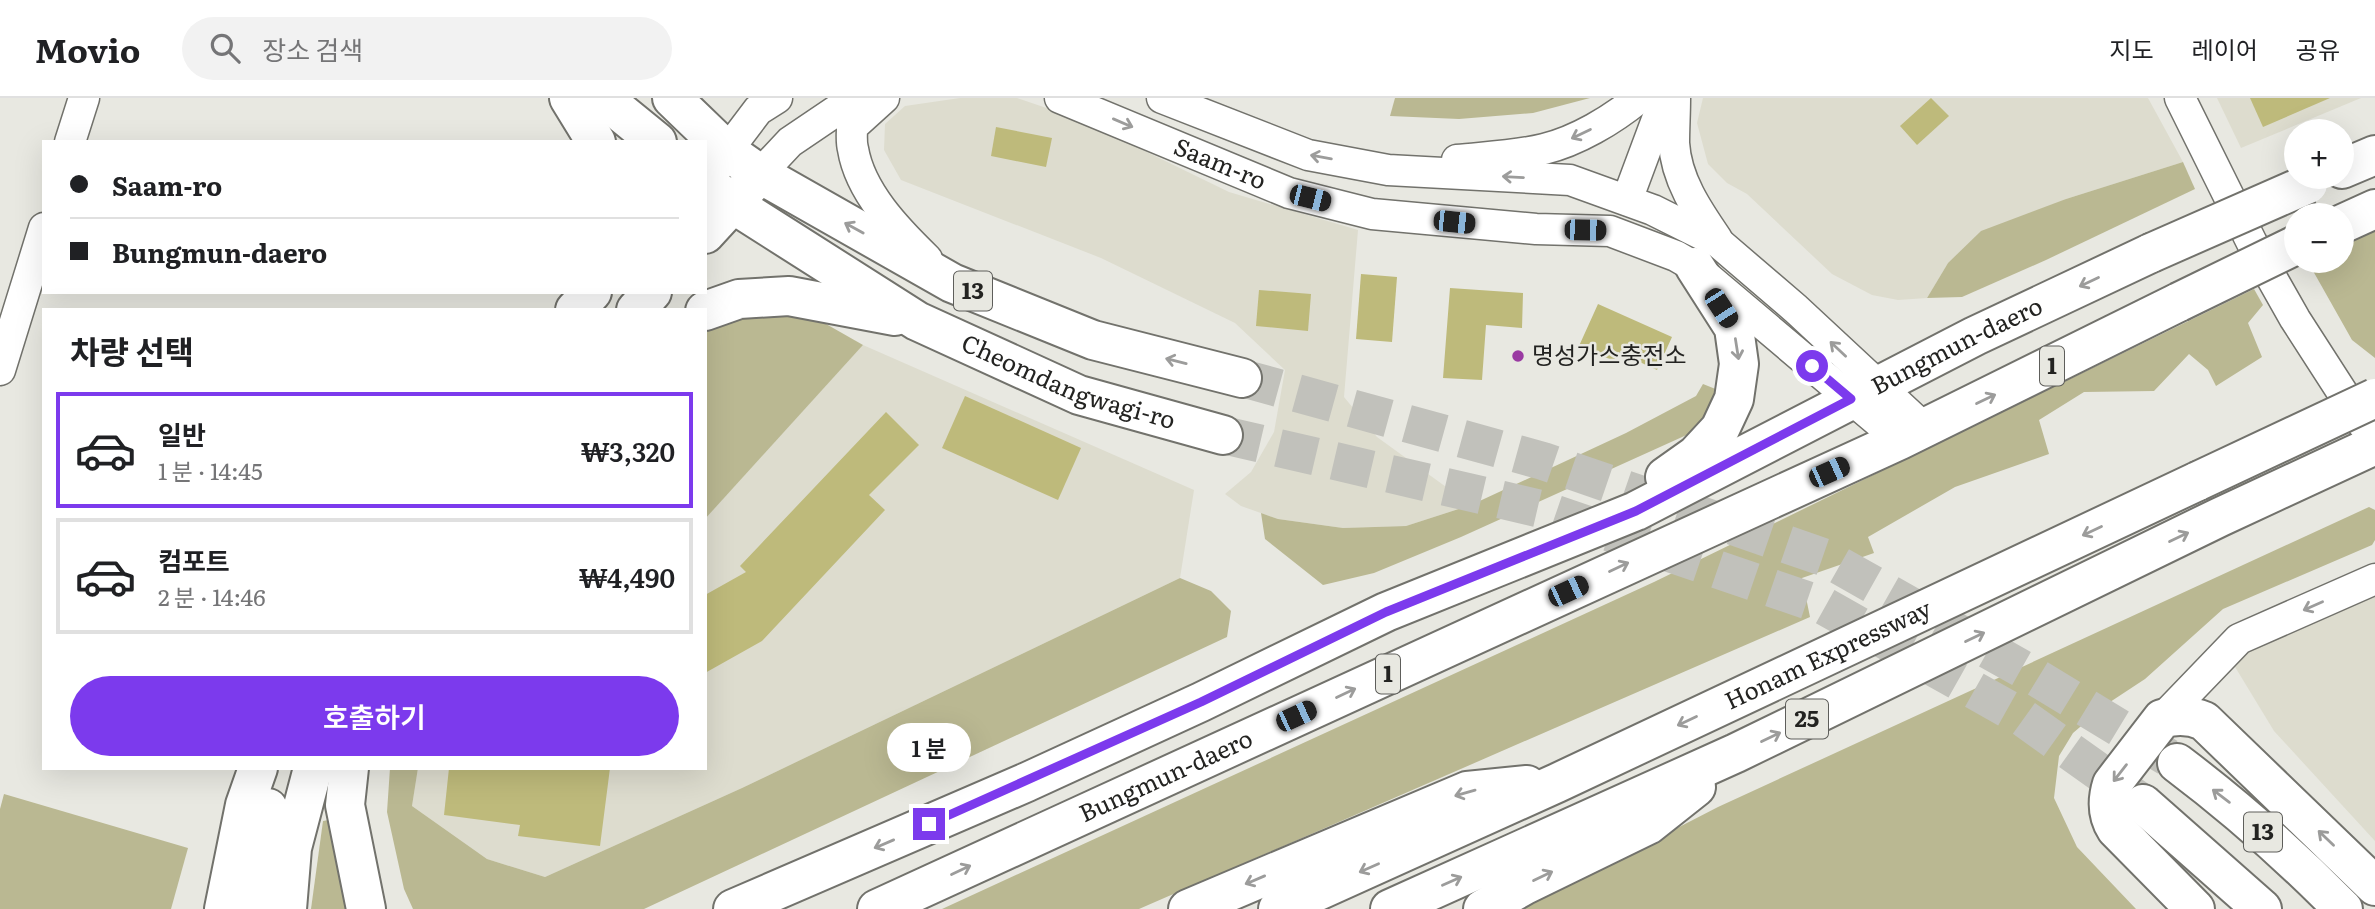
<!DOCTYPE html>
<html lang="ko">
<head>
<meta charset="utf-8">
<style>
  body { margin:0; font-family:Literata,"Noto Sans KR",serif; background:#f2f2f2; color:#202124; height:100vh; display:flex; flex-direction:column; font-size:26px; white-space:nowrap }
  * { box-sizing:border-box; margin:0 }
  p { font-size:23px; color:#757577 }
  .icon { flex:none; width:38px; height:38px; fill:none; stroke:currentColor; stroke-width:2; stroke-linecap:round; stroke-linejoin:round }
  .map { position:relative; flex:1; overflow:hidden }
  .drawer { position:absolute; left:42px; top:210px; width:665px; height:462px; display:flex; flex-direction:column; background:#fff; border-radius:0px; box-shadow:0 7px 28px #0002 }
  .drawer>* { flex:none }
  .hud { position:absolute; left:42px; top:42px; width:665px; height:154px; border-radius:0px; box-shadow:0 7px 28px #0002; display:grid; align-content:center; height:154px; padding:0 28px; background:#fff }
  .fabs { position:absolute; left:2284px; top:21px; display:grid; gap:14px }
  .fabs a { display:grid; place-items:center; width:70px; height:70px; border-radius:50%; background:#fff; box-shadow:0 7px 28px #0002; font-size:35px }
  .end { position:absolute; width:32px; height:32px; margin:-16px; border:9px solid #7c3aed; background:#fff; box-shadow:0 0 0 4px #fff }
  .from { border-radius:50% }
  .bubble { position:absolute; height:49px; border-radius:24px; background:#fff; box-shadow:0 7px 28px #0002; font-size:23px; font-weight:600; line-height:49px; text-align:center }
  .car { position:absolute; width:21px; height:42px; margin:-21px -10px; border-radius:9px; box-shadow:0 0 5px 2px #0007; background:linear-gradient(#222 24%,#8ab4d8 0 40%,#222 0 76%,#8ab4d8 0 86%,#222 0) }
  .hud b { display:flex; align-items:center; gap:24px; height:66px; font-size:26px }
  .hud b+b { border-top:2px solid #e0e0e0 }
  .hud i { width:18px; height:18px; background:#202124 }
  ul { padding:0; list-style:none }
  li { display:flex; align-items:center; gap:21px; height:116px; margin:0 14px 10px; padding:0 14px; border:4px solid #e0e0e0; border-radius:0px }
  li div { flex:1 }
  li b { display:block; font-size:26px }
  li em { font-style:normal; font-weight:600 }
  li.active { border-color:#7c3aed }
  li>.icon { width:63px; height:63px; stroke-width:1.5 }
  h2 { padding:0 28px; font-size:32px; line-height:84px }
  .cta { display:flex; gap:14px; margin-top:auto; padding:14px 28px }
  .cta a { flex:1; height:80px; border-radius:42px; background:#7c3aed; color:#fff; font-size:28px; font-weight:600; line-height:80px; text-align:center }
  header { display:flex; align-items:center; gap:42px; box-sizing:border-box; height:98px; padding:0 35px; background:#fff; border-bottom:2px solid #e0e0e0 }
  header strong { font-size:33px }
  nav { display:flex; gap:38px; margin-inline-start:auto; font-size:24px }
  .search { width:490px; height:63px; background:#f2f2f2; display:flex; align-items:center; gap:18px; box-sizing:border-box; padding:0 24px; border-radius:38px; color:#757577; font-size:26px }
  .map>svg:first-child { display:block }
</style>
</head>
<body>
<header>
<strong>Movio</strong>
<div class="search"><svg class="icon" aria-label="search" viewBox="0 0 24 24"><circle cx="10" cy="10" r="6"/><path d="M15 15l6 6"/></svg>장소 검색</div>
<nav><a>지도</a><a>레이어</a><a>공유</a></nav>
</header>
<div class="map">
<svg width="2375" height="811" viewBox="0 0 2375 811">
  <rect width="100%" height="100%" fill="#e8e8e1"/>
  <g fill="#dddcce">
    <polygon points="960,0 1017,0 1079,21 1229,94 1358,132 1344,299 1377,339 1471,407 1406,428 1343,430 1278,421 1241,408 1225,396 1251,374 1274,334 1285,272 1235,225 1101,160 901,82 884,52 885,26 905,8"/>
    <polygon points="1703,0 2148,0 2183,64 2066,101 1948,165 1927,200 1898,202 1872,197 1832,176 1747,96 1727,85 1708,66 1697,25"/>
    <polygon points="2217,0 2361,0 2241,50"/>
    <polygon points="863,247 1194,392 1180,480 742,690 545,779 487,761 412,708 418,670 705,670 705,421"/>
    <polygon points="2375,497 2375,743 2274,633 2229,559"/>
  </g>
  <g fill="#bab892">
    <polygon points="1395,0 1590,0 1533,15 1459,21 1390,18"/>
    <polygon points="2183,64 2195,91 2046,162 1962,199 1927,200 1948,165 1981,133 2066,101"/>
    <polygon points="2375,128 2375,260 2352,242 2308,164 2342,163 2342,143"/>
    <polygon points="2254,191 2263,207 2248,225 2262,259 2216,288 2208,272 2189,256 2154,293 2084,294 2039,322 2049,356 1955,389 1868,439 1874,455 1802,480 1810,519 1139,811 942,811 1654,484"/>
    <polygon points="798,210 863,247 705,421 705,222"/>
    <polygon points="1703,286 1723,294 1719,307 1691,335 1461,439 1374,475 1323,487 1265,441 1261,415 1278,421 1343,430 1406,428 1471,407 1626,335 1696,298"/>
    <polygon points="2369,409 2375,412 2375,442 2372,447 2223,511 2145,581 2107,606 2073,635 2059,658 2054,700 2077,749 2136,811 1520,811 1718,709"/>
    <polygon points="1180,480 1211,493 1231,513 1227,539 644,811 413,811 404,791 387,714 390,670 418,670 412,708 487,761 545,779 742,690"/>
    <polygon points="4,696 188,750 171,811 0,811 0,711"/>
    <polygon points="334,721 355,811 311,811 323,723"/>
  </g>
  <g fill="#beba7b">
    <polygon points="1931,0 1949,18 1917,47 1900,28"/>
    <polygon points="2250,0 2330,0 2263,29"/>
    <polygon points="996,29 1052,40 1046,69 991,58"/>
    <polygon points="1361,176 1397,179 1392,244 1356,241"/>
    <polygon points="1450,190 1523,195 1522,230 1486,227 1482,282 1443,280"/>
    <polygon points="1259,192 1311,196 1308,233 1256,228"/>
    <polygon points="1598,206 1672,239 1657,272 1618,254 1614,263 1579,248"/>
    <polygon points="965,298 1081,350 1058,402 942,350"/>
    <polygon points="886,314 919,347 869,397 885,412 762,543 705,575 705,497 746,474 740,468"/>
    <polygon points="449,670 610,670 600,748 518,738 520,727 444,717"/>
  </g>
  <g fill="none" stroke-linecap="round" stroke-linejoin="round">
    <g stroke="#c1c1bb" stroke-width="38" stroke-dasharray="38 19" stroke-linecap="butt">
      <polyline points="1242,280 1543,363 1826,460 2024,572 2172,662"/>
      <polyline points="1223,337 1541,411 1824,508 2022,619 2141,704"/>
    </g>
    <defs>
      <g id="minor">
        <path d="M884,0L852,29C852,36 851,44 853,51C860,94 897,132 927,161"/>
        <path id="s1" d="M1060,0L1289,95L1372,116L1536,131L1610,133L1676,158L1695,169L1900,342"/>
        <polyline points="1162,0 1308,57 1388,72 1570,82 1653,112 1719,145 1796,211 1924,330"/>
        <path d="M1675,0C1675,15 1674,30 1674,45C1676,81 1697,112 1717,141"/>
        <polyline points="2180,0 2252,145 2295,221 2362,325 2375,340"/>
        <polyline points="70,44 84,0"/>
        <polyline points="727,53 758,12 777,0"/>
        <path d="M1457,62C1485,59 1516,58 1544,51C1577,43 1612,22 1639,0"/>
        <polyline points="760,76 790,44 855,0"/>
        <polyline points="1627,102 1665,0"/>
        <polyline points="0,272 44,130"/>
        <polyline points="2162,621 2239,541 2375,481"/>
      </g>
      <g id="primary">
        <polyline points="603,0 657,44"/>
        <polyline points="672,0 727,53 760,76 952,185 1093,242 1242,280"/>
        <polyline points="2342,71 2375,57"/>
        <path id="s2" d="M705,83L733,106L917,223L1079,297L1223,337"/>
        <polyline points="2342,126 2375,111"/>
        <polyline points="705,213 739,201 789,198 895,218"/>
        <polyline points="1665,379 1696,357 1720,331 1734,301 1739,266 1734,230 1695,169"/>
        <path d="M2177,665C2238,711 2289,756 2343,811"/>
        <polyline points="2143,706 2262,811"/>
        <path id="s3" d="M733,811L1027,684L1201,604L1386,514L1636,413L1975,238L2151,155"/>
        <path id="s4" d="M877,811L1900,342L2179,204"/>
        <path d="M2195,811L2116,731C2107,717 2107,702 2112,686L2162,621C2177,616 2190,617 2204,623L2375,788"/>
      </g>
      <g id="motorway">
        <polyline points="569,0 596,44"/>
        <polyline points="705,76 727,53"/>
        <polyline points="705,136 760,76"/>
        <polyline points="575,212 592,194"/>
        <polyline points="636,212 652,194"/>
        <polyline points="349,670 345,707 366,811"/>
        <polyline points="224,811 245,707 258,670"/>
        <polyline points="254,811 268,710"/>
        <polyline points="287,811 292,750 313,670"/>
        <polyline points="1188,811 1467,693 1527,687"/>
        <path id="s5" d="M1278,811L1557,685L2198,383"/>
        <polyline points="1390,811 1736,655 2220,419 2375,347"/>
        <polyline points="1483,811 1523,788 1648,727 1696,689"/>
      </g>
    </defs>
    <use href="#minor" stroke="#72726c" stroke-width="33"/>
    <use href="#primary" stroke="#72726c" stroke-width="42"/>
    <use href="#motorway" stroke="#72726c" stroke-width="42"/>
    <use href="#minor" stroke="#fff" stroke-width="30"/>
    <use href="#primary" stroke="#fff" stroke-width="38"/>
    <use href="#motorway" stroke="#fff" stroke-width="38"/>
    <defs>
      <g id="primary-bridge">
        <polyline points="2151,155 2308,86"/>
        <polyline points="2179,204 2296,147"/>
      </g>
      <polyline id="motorway-bridge" points="2198,383 2375,300"/>
    </defs>
    <use href="#primary-bridge" stroke="#72726c" stroke-width="42" stroke-linecap="butt"/>
    <use href="#motorway-bridge" stroke="#72726c" stroke-width="42" stroke-linecap="butt"/>
    <use href="#primary-bridge" stroke="#fff" stroke-width="38"/>
    <use href="#motorway-bridge" stroke="#fff" stroke-width="38"/>
  </g>
  <defs><path id="oneway-shaft" d="M-6 0H5M1.5-3L5.5 0L1.5 3" fill="none" stroke-width="1.6" stroke-linecap="round" stroke-linejoin="round" transform="scale(1.75)"/></defs>
  <g stroke="#9c9c9b">
    <use href="#oneway-shaft" transform="translate(1123 25) rotate(23)"/>
    <use href="#oneway-shaft" transform="translate(1581 36) rotate(154)"/>
    <use href="#oneway-shaft" transform="translate(1321 59) rotate(-170)"/>
    <use href="#oneway-shaft" transform="translate(1513 79) rotate(-177)"/>
    <use href="#oneway-shaft" transform="translate(854 130) rotate(-151)"/>
    <use href="#oneway-shaft" transform="translate(2089 184) rotate(155)"/>
    <use href="#oneway-shaft" transform="translate(1737 251) rotate(81)"/>
    <use href="#oneway-shaft" transform="translate(1838 251) rotate(-137)"/>
    <use href="#oneway-shaft" transform="translate(1176 263) rotate(-166)"/>
    <use href="#oneway-shaft" transform="translate(1986 301) rotate(-26)"/>
    <use href="#oneway-shaft" transform="translate(2092 433) rotate(155)"/>
    <use href="#oneway-shaft" transform="translate(2179 439) rotate(-26)"/>
    <use href="#oneway-shaft" transform="translate(1619 469) rotate(-25)"/>
    <use href="#oneway-shaft" transform="translate(2313 508) rotate(156)"/>
    <use href="#oneway-shaft" transform="translate(1975 539) rotate(-26)"/>
    <use href="#oneway-shaft" transform="translate(1346 595) rotate(-25)"/>
    <use href="#oneway-shaft" transform="translate(1687 623) rotate(155)"/>
    <use href="#oneway-shaft" transform="translate(1771 639) rotate(-26)"/>
    <use href="#oneway-shaft" transform="translate(2120 675) rotate(128)"/>
    <use href="#oneway-shaft" transform="translate(1465 695) rotate(164)"/>
    <use href="#oneway-shaft" transform="translate(2221 698) rotate(-143)"/>
    <use href="#oneway-shaft" transform="translate(2326 740) rotate(-136)"/>
    <use href="#oneway-shaft" transform="translate(884 746) rotate(157)"/>
    <use href="#oneway-shaft" transform="translate(1369 770) rotate(156)"/>
    <use href="#oneway-shaft" transform="translate(961 772) rotate(-25)"/>
    <use href="#oneway-shaft" transform="translate(1543 778) rotate(-26)"/>
    <use href="#oneway-shaft" transform="translate(1255 782) rotate(157)"/>
    <use href="#oneway-shaft" transform="translate(1452 783) rotate(-24)"/>
  </g>
  <g fill="none" stroke-linecap="round" stroke-linejoin="round">
    <polyline stroke="#7c3aed" stroke-width="9" points="929,726 1201,604 1386,514 1636,413 1851,301 1812,268"/>
  </g>
  <circle fill="#9a3aa2" stroke="#e8e8e1" stroke-width="2.5" cx="1518" cy="258" r="7"/>
  <g text-anchor="middle" stroke-width="5" stroke-linejoin="round" paint-order="stroke">
    <g fill="#e8e8e1" stroke="#5e5e5b" stroke-width="2">
      <rect x="954" y="173.5" width="38" height="39" rx="5"/>
      <rect x="2040" y="248.5" width="24" height="39" rx="5"/>
      <rect x="1376" y="556.5" width="24" height="39" rx="5"/>
      <rect x="1786" y="601.5" width="42" height="39" rx="5"/>
      <rect x="2244" y="714.5" width="38" height="39" rx="5"/>
    </g>
    <g font-size="23" font-weight="bold" fill="#232321">
      <text x="973" y="201">13</text>
      <text x="2052" y="276">1</text>
      <text x="1388" y="584">1</text>
      <text x="1807" y="629">25</text>
      <text x="2263" y="742">13</text>
    </g>
    <g font-size="24" fill="#232321" stroke="#e8e8e1">
      <text dy="8" stroke="none"><textPath href="#s1" startOffset="173">Saam-ro</textPath></text>
      <text dy="8" stroke="none"><textPath href="#s3" startOffset="1348">Bungmun-daero</textPath></text>
      <text dy="8" stroke="none"><textPath href="#s2" startOffset="418">Cheomdangwagi-ro</textPath></text>
      <text dy="8" stroke="none"><textPath href="#s5" startOffset="606">Honam Expressway</textPath></text>
      <text dy="8" stroke="none"><textPath href="#s4" startOffset="318">Bungmun-daero</textPath></text>
    </g>
    <g font-size="24" fill="#232321" stroke="#e8e8e1" text-anchor="start">
      <text x="1532" y="266">명성가스충전소</text>
    </g>
  </g>
</svg>
<div class="fabs">
<a>+</a>
<a>−</a>
</div>
<i class="end from" style="left:1812px;top:268px"></i>
<i class="end" style="left:929px;top:726px"></i>
<div class="bubble" style="left:887px;top:625px;width:84px">1 분</div>
<i class="car" style="left:1310px;top:100px;rotate:104deg"></i>
<i class="car" style="left:1454px;top:124px;rotate:96deg"></i>
<i class="car" style="left:1585px;top:132px;rotate:91deg"></i>
<i class="car" style="left:1721px;top:210px;rotate:147deg"></i>
<i class="car" style="left:1829px;top:374px;rotate:66deg"></i>
<i class="car" style="left:1568px;top:493px;rotate:65deg"></i>
<i class="car" style="left:1296px;top:618px;rotate:65deg"></i>
<div class="hud">
<b><i class="from"></i>Saam-ro</b>
<b><i></i>Bungmun-daero</b>
</div>
<section class="drawer">
<h2>차량 선택</h2>
<ul>
<li class="active"><svg class="icon" aria-label="car" viewBox="0 0 24 24"><path d="M5 17H2v-5l4-1 3-4h7l3 4 3 1v5h-3M9 17h6M6 11h13"/><circle cx="7" cy="17" r="2"/><circle cx="17" cy="17" r="2"/></svg><div><b>일반</b><p>1 분 · 14:45</p></div><em>₩3,320</em></li>
<li><svg class="icon" aria-label="car" viewBox="0 0 24 24"><path d="M5 17H2v-5l4-1 3-4h7l3 4 3 1v5h-3M9 17h6M6 11h13"/><circle cx="7" cy="17" r="2"/><circle cx="17" cy="17" r="2"/></svg><div><b>컴포트</b><p>2 분 · 14:46</p></div><em>₩4,490</em></li>
</ul>
<div class="cta"><a>호출하기</a></div>
</section>
</div>
</body>
</html>
